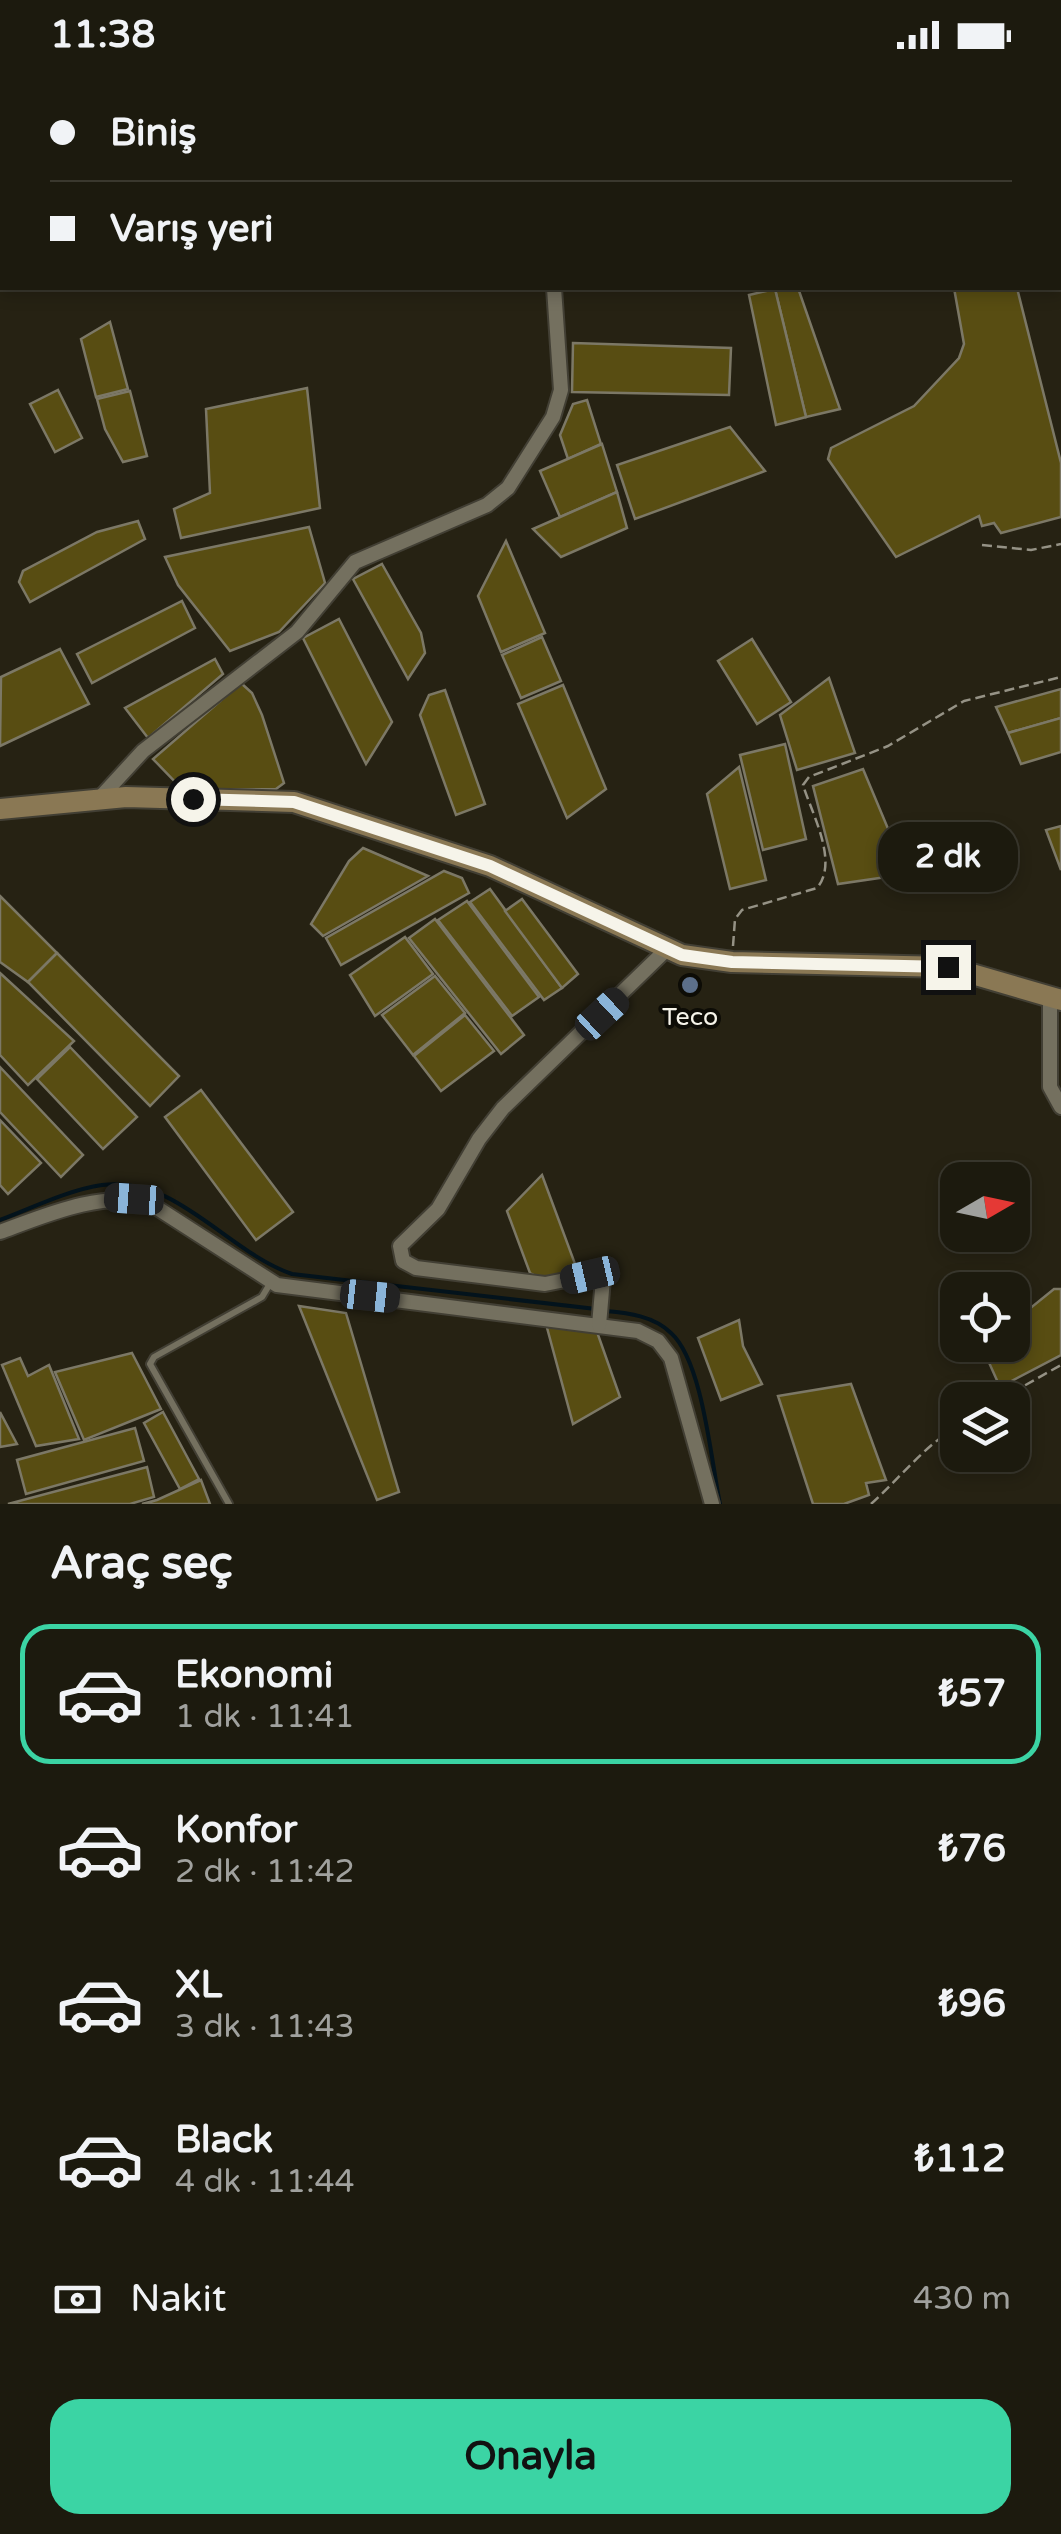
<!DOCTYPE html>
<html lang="tr">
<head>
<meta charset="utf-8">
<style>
  body { margin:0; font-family:"Varela Round",sans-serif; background:#252317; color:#f1f3f6; height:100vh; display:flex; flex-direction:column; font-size:38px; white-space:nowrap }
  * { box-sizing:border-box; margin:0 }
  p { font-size:32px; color:#a0a19e }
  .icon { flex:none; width:55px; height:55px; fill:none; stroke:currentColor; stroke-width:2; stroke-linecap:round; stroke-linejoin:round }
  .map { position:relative; height:1434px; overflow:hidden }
  .panel { display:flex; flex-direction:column; background:#1c1a0e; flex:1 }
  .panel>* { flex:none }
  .banner { position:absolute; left:0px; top:0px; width:1062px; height:220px; box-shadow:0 5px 15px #0003,0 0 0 2px #3a382e; display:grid; align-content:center; height:220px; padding:0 50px; background:#1c1a0e }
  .needle { width:65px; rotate:81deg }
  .buttons { position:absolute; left:940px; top:1092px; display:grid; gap:20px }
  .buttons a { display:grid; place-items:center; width:90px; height:90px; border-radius:20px; background:#1c1a0e; box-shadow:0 5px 15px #0003,0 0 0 2px #3a382e; font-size:50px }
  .end { position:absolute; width:45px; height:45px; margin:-22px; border:12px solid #f6f4ea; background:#111; box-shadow:0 0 0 5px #111 }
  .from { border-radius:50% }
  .bubble { position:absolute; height:70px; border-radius:30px; background:#1c1a0e; box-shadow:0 5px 15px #0003,0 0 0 2px #3a382e; font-size:32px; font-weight:800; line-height:70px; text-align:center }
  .car { position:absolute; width:30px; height:60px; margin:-30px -15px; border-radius:12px; box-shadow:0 0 8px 2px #0007; background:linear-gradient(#222 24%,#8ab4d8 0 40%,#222 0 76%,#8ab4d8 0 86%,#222 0) }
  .banner b { display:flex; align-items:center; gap:35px; height:95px; font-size:38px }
  .banner b+b { border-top:2px solid #3a382e }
  .banner i { width:25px; height:25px; background:#f1f3f6 }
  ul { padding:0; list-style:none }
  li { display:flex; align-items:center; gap:30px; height:140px; margin:0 20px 15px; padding:0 30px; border:5px solid transparent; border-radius:30px }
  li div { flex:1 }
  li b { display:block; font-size:38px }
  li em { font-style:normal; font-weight:800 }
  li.active { border-color:#3bd4a4 }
  li>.icon { width:90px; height:90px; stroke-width:1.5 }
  h2 { padding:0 50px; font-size:45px; line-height:120px }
  .pay { display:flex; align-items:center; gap:25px; height:110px; padding:0 50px; font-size:38px }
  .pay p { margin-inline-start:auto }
  .button { display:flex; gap:20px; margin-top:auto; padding:20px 50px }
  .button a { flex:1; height:115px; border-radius:30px; background:#3bd4a4; color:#111; font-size:40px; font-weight:800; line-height:115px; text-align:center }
  .status { display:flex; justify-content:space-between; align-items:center; height:70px; padding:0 50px; background:#1c1a0e; direction:ltr }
  .status svg { height:28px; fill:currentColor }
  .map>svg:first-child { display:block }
</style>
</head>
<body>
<div class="status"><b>11:38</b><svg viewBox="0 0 49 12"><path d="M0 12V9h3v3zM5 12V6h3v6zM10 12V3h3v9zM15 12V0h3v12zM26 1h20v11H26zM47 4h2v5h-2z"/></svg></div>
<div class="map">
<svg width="1061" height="1434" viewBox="0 0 1061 1434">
  <rect width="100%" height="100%" fill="#262213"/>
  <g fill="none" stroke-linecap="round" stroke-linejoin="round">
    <g stroke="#03131c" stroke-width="4">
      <path d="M0,1150C32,1138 68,1120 102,1115C176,1105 226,1181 292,1204L596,1239"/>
      <path d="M606,1241C628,1243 654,1246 671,1263C703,1292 711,1391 720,1434"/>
    </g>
  </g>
  <g fill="#584d12" stroke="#7c7866" stroke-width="2.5">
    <rect x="581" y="0" width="198" height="2"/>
    <polygon points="969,0 1046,0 1034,2"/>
    <polygon points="798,218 840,339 806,347 775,219"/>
    <polygon points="954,218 1017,218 1061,393 1061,447 1001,463 994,453 982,456 979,446 896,487 828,389 831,378 914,336 959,288 964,274"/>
    <polygon points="775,219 806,347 776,355 749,225"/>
    <polygon points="110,252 128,319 96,327 81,269"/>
    <polygon points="573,273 731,278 729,325 572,322"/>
    <polygon points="307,318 320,438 181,468 174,439 210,423 206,339"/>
    <polygon points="58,320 82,368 55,382 30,334"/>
    <polygon points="130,321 147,386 123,392 105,359 97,329"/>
    <polygon points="587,330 601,374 568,389 560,365 573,334"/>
    <polygon points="730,357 765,401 635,449 617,395"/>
    <polygon points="602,374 617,422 560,447 540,401"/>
    <polygon points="617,422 627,458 561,487 533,459"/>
    <polygon points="138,451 145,469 30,532 19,512 23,501 97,462"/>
    <polygon points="309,457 325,513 279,562 230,581 178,515 165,487"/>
    <polygon points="506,471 545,563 501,582 478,526"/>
    <polygon points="382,494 421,563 425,583 408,609 353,509"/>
    <polygon points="182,531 195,558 92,613 77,584"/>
    <polygon points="339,549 392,652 366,694 303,568"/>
    <polygon points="542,567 561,611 521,628 502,585"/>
    <polygon points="752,569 791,632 757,654 718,591"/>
    <polygon points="60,579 89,634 0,676 1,607"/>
    <polygon points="215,589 223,604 148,668 125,638"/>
    <polygon points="829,608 855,683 797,700 780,645"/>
    <polygon points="241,613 252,623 262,645 284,713 276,719 183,720 153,689"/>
    <polygon points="563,615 606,719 567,748 518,634"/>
    <polygon points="1061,619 1061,648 1008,663 996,637"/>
    <polygon points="445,620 485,734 456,745 420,645 429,625"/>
    <polygon points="1061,648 1061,682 1021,694 1008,663"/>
    <polygon points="785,674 806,769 763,780 740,685"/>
    <polygon points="739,697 766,810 730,819 707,724"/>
    <polygon points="863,699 907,804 838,814 813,716"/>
    <polygon points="1061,756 1061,800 1046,760"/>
    <polygon points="363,778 428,806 323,866 311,854 349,791"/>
    <polygon points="444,801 462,808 469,823 341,895 326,868"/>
    <polygon points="490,819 562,918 544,930 470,832"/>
    <polygon points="0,826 57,883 28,912 0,892"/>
    <polygon points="522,829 578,904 562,918 505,841"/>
    <polygon points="467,831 539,927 512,946 438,850"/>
    <polygon points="435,849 524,965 501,984 409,868"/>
    <polygon points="405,867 433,904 375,946 350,905"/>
    <polygon points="57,883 179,1006 150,1036 28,912"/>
    <polygon points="0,903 74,971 28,1015 0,985"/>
    <polygon points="435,906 465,943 413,985 382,945"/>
    <polygon points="465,945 494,981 441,1021 414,986"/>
    <polygon points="70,977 137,1047 103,1079 37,1009"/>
    <polygon points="0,997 83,1085 61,1107 0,1042"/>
    <polygon points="201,1020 293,1142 256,1170 165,1047"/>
    <polygon points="0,1050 41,1093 8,1124 0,1115"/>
    <polygon points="542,1105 578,1202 540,1208 530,1203 507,1141"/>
    <polygon points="1054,1219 1061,1219 1061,1285 1000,1317 982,1277 1012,1275 1012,1253"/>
    <polygon points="299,1236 346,1243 399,1422 377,1430"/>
    <polygon points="739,1250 743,1276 762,1314 721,1330 698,1268"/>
    <polygon points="546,1254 596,1259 620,1327 573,1354"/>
    <polygon points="132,1283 161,1339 84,1370 55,1302"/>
    <polygon points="20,1288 28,1306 49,1295 79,1369 36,1376 2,1295"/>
    <polygon points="851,1314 886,1410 866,1413 869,1425 844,1434 813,1434 778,1326"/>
    <polygon points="0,1342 17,1374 0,1377"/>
    <polygon points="163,1342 199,1409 180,1419 144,1353"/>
    <polygon points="135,1358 144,1391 26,1424 17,1390"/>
    <polygon points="147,1397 154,1427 130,1434 8,1434"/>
    <polygon points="201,1410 210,1434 142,1434 157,1430"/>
  </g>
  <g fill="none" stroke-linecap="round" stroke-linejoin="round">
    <defs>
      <polyline id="lane" points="229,1434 150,1294 154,1287 262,1227 271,1212"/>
      <g id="street">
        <polyline points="563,2 564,0"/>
        <polyline points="98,730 143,681 297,562 355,492 487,435 508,418 553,347 561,320 554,218"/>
        <polyline points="1050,928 1050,1017 1061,1037"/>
        <path d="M0,1162C46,1145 103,1120 151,1134L277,1215L638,1261L658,1271L671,1288L712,1434"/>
        <polyline points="599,1255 603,1209 596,1204 545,1214 416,1198 403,1191 400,1176 438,1139 479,1069 503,1038 668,878"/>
      </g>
      <polyline id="secondary" points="0,739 126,727 294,732 490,796 682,885 732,892 948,897 1061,930"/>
    </defs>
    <use href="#lane" stroke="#423f34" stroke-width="10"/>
    <use href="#street" stroke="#423f34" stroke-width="18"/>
    <use href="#secondary" stroke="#423f34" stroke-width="24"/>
    <g stroke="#959285" stroke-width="2.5" stroke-dasharray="10 5" stroke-linecap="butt">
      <polyline points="982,475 1031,480 1061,474"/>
      <path d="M733,876L735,849L742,840L817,818C839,792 812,744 803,715L809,707L888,676L964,631L1061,607"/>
      <polyline points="999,1330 1061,1295"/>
      <path d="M871,1434C901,1407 923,1377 958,1356"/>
    </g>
    <use href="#lane" stroke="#74705f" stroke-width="6"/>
    <use href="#street" stroke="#74705f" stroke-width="14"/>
    <use href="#secondary" stroke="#8a7854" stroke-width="20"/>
  </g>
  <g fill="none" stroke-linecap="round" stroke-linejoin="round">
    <polyline stroke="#f6f4ea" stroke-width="12" points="193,729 294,732 490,796 682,885 732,892 948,897"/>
  </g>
  <circle fill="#5c6f8a" stroke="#0d0c06" stroke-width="4" cx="690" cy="915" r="10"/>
  <g text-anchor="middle" stroke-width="8" stroke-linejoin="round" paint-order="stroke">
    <g font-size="25" fill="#f6f4ea" stroke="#0d0c06">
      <text x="690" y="955">Teco</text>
    </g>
  </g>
</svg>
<div class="buttons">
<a><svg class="needle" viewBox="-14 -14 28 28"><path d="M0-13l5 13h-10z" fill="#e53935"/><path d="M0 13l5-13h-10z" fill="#a0a19e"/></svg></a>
<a><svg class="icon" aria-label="locate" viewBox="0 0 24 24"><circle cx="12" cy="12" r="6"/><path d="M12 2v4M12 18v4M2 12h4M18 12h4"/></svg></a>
<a><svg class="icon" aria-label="layers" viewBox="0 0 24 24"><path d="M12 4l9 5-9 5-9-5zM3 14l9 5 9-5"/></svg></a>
</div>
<i class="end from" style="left:193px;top:729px"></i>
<i class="end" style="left:948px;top:897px"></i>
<div class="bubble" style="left:878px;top:752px;width:140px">2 dk</div>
<i class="car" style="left:602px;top:944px;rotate:47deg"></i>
<i class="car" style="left:134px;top:1129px;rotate:274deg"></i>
<i class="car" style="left:590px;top:1205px;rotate:257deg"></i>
<i class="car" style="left:370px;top:1226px;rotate:96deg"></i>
<div class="banner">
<b><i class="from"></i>Biniş</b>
<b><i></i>Varış yeri</b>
</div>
</div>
<section class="panel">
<h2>Araç seç</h2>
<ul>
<li class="active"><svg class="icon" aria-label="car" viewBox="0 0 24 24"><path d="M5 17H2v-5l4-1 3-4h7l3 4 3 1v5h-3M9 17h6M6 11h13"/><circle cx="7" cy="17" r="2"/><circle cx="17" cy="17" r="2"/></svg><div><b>Ekonomi</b><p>1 dk · 11:41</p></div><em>₺57</em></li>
<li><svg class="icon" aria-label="car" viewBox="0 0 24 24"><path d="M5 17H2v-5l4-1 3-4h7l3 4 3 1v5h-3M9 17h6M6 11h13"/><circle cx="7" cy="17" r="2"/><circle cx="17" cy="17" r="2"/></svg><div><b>Konfor</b><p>2 dk · 11:42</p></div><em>₺76</em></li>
<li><svg class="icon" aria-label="car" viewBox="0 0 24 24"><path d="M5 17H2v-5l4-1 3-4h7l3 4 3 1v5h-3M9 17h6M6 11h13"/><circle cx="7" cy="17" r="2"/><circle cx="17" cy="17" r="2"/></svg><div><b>XL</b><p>3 dk · 11:43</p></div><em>₺96</em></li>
<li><svg class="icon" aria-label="car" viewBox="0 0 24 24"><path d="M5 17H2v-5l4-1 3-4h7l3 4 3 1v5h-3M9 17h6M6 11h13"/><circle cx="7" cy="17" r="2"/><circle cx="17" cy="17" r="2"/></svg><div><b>Black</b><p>4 dk · 11:44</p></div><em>₺112</em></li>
</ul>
<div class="pay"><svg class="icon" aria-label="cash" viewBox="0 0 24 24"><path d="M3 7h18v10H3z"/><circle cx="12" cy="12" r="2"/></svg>Nakit<p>430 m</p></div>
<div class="button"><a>Onayla</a></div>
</section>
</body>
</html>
